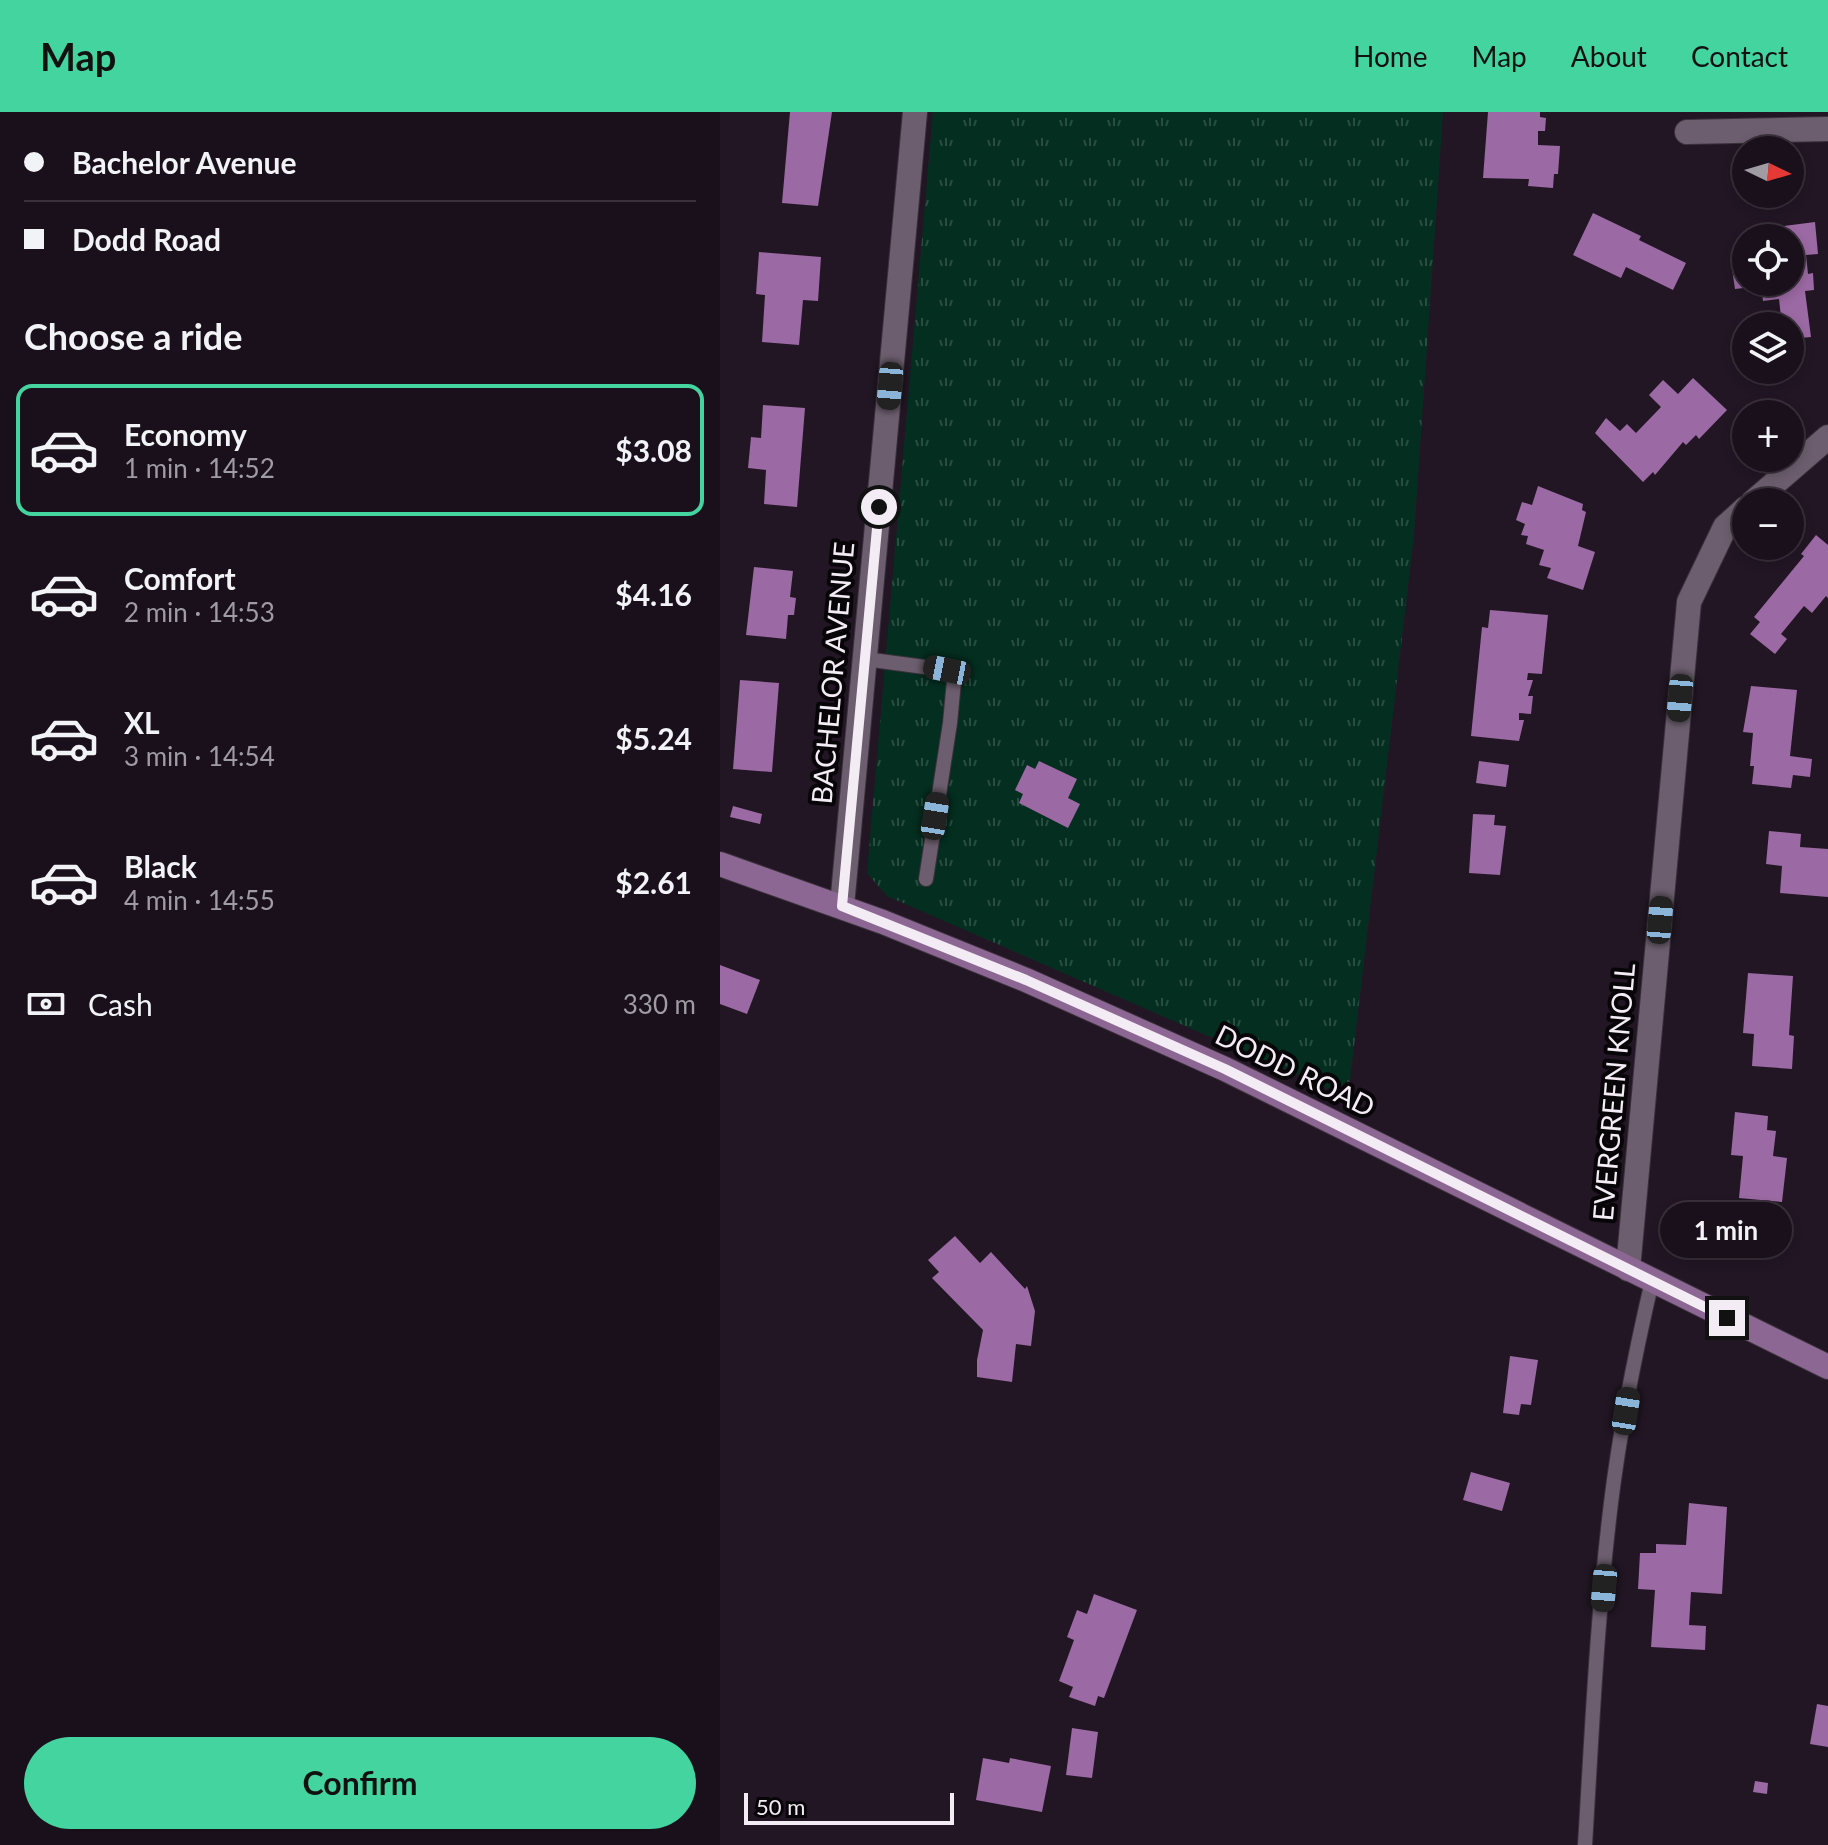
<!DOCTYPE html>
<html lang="en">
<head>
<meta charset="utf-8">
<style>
  body { margin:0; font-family:Lato,sans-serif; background:#231924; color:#f1f3f6; height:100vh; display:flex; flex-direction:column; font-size:30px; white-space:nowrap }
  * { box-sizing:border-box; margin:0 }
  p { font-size:26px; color:#9f9da3 }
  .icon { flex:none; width:44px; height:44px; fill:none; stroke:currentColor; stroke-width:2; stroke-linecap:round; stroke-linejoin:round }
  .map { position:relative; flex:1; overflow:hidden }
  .panel { display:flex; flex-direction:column; background:#1a101b; width:720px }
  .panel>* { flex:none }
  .hud { display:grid; align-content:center; height:176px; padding:0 24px; background:#1a101b }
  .needle { width:52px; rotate:95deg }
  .controls { position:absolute; left:1012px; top:24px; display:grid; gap:16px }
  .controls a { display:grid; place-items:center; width:72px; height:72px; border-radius:50%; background:#1a101b; box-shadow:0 4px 12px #0003,0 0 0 2px #38303a; font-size:40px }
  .scale { position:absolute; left:24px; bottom:20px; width:210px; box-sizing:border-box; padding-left:8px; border:4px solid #f4ecf5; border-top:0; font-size:22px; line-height:28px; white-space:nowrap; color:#f4ecf5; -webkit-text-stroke:6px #080509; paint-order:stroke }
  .end { position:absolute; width:36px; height:36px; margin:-18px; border:10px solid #f4ecf5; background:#111; box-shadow:0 0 0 4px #111 }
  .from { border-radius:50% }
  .bubble { position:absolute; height:56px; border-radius:28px; background:#1a101b; box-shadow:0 4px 12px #0003,0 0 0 2px #38303a; font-size:26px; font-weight:700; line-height:56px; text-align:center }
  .car { position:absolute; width:24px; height:48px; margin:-24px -12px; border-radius:10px; box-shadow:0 0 6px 2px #0007; background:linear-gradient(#222 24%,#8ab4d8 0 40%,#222 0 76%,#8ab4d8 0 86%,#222 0) }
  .hud b { display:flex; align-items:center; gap:28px; height:76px; font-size:30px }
  .hud b+b { border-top:2px solid #38303a }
  .hud i { width:20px; height:20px; background:#f1f3f6 }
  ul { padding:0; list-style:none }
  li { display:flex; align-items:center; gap:24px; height:132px; margin:0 16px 12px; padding:0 8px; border:4px solid transparent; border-radius:16px }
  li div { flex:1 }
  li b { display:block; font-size:30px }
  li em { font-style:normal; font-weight:700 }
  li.current { border-color:#43d4a0 }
  li>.icon { width:72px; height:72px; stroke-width:1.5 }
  h2 { padding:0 24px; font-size:36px; line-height:96px }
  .pay { display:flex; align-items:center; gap:20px; height:88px; padding:0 24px; font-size:30px }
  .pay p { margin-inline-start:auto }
  .action { display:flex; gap:16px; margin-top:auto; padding:16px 24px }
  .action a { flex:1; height:92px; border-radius:48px; background:#43d4a0; color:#111; font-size:32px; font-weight:700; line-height:92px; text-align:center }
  header { display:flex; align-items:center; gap:48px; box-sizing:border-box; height:112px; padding:0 40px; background:#43d4a0; color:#111 }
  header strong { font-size:38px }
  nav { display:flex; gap:44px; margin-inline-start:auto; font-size:28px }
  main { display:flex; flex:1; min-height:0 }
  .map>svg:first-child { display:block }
</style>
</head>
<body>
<header>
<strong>Map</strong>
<nav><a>Home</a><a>Map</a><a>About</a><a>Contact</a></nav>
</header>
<main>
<section class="panel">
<div class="hud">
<b><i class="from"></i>Bachelor Avenue</b>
<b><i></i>Dodd Road</b>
</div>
<h2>Choose a ride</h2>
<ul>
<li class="current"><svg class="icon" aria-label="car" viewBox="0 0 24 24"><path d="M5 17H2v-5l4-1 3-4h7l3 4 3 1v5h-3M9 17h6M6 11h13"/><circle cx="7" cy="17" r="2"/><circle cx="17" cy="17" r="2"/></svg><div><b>Economy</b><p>1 min · 14:52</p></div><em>$3.08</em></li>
<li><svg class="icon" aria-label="car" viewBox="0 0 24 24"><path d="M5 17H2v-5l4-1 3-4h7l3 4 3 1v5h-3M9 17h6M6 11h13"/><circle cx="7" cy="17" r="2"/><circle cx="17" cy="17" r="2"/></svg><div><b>Comfort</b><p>2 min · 14:53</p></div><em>$4.16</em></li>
<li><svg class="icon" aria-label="car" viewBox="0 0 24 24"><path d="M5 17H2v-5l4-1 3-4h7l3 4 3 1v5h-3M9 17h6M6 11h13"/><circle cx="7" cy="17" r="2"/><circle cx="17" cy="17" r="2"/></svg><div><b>XL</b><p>3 min · 14:54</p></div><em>$5.24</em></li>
<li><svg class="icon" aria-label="car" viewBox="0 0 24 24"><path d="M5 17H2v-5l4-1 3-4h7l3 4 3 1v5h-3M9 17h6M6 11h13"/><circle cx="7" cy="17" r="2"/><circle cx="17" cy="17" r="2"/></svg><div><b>Black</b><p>4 min · 14:55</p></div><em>$2.61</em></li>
</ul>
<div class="pay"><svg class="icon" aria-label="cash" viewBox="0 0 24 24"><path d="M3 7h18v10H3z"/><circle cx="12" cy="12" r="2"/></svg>Cash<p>330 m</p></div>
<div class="action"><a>Confirm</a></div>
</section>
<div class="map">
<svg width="1108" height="1733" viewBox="0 0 1108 1733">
  <defs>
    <pattern id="grass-tufts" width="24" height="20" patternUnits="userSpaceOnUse" patternTransform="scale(2)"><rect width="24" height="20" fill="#042f20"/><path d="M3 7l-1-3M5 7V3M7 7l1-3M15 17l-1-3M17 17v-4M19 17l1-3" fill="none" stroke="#294d41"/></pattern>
  </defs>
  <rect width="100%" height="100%" fill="#221624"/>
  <polygon fill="url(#grass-tufts)" points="213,0 723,0 694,423 628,985 167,784 147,761"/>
  <g fill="#9b69a3">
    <polygon points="70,0 112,0 98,94 62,91"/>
    <polygon points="768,0 820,0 820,5 826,6 825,19 818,19 818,33 840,34 838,62 834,62 833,76 808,74 809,67 763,66"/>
    <polygon points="873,101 921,124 919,128 966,151 953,178 906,155 901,166 853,143"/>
    <polygon points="1095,110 1098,142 1086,143 1088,162 1093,161 1094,178 1085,179 1091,225 1070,227 1070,214 1062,214 1059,187 1043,189 1041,174 1015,177 1011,150 1026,149 1026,170 1070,170 1070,126 1048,126 1047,116"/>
    <polygon points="39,140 101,145 98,189 83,188 79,233 42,230 45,183 36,182"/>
    <polygon points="973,266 1007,298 979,327 976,323 966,333 963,330 935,363 933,360 923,370 875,321 886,306 900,319 907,312 916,321 941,295 929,283 943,268 958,282"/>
    <polygon points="43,293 85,296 77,395 44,392 46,358 28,356 31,325 41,326"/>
    <polygon points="818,374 863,392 862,398 866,400 858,434 875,440 863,478 827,466 831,456 819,453 824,438 806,432 808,424 801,423 805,412 796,408 802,390 812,393"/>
    <polygon points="1096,423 1108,433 1108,486 1106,484 1092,501 1084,494 1061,522 1067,527 1055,542 1030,522 1040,510 1034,505 1084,444 1081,442"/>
    <polygon points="34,455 73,459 70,485 76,486 74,503 68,503 66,527 26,523"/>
    <polygon points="770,498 828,503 822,562 808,561 807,568 813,568 808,584 813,584 811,602 799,601 799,608 804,608 799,629 751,624 762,515 768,516"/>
    <polygon points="20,568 59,571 52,660 13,657"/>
    <polygon points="1031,574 1077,578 1070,644 1092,647 1090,665 1073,663 1071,676 1032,672 1034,654 1030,654 1033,621 1023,620"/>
    <polygon points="319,649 357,667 348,686 360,692 348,716 299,691 303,682 295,678 307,653 315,657"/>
    <polygon points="759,649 789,653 786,675 756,671"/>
    <polygon points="13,694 42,702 40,712 10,705"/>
    <polygon points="753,702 775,703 774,713 786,714 780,763 749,761"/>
    <polygon points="1049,719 1081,722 1080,735 1108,737 1108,785 1060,781 1062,754 1046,752"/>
    <polygon points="0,853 40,868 27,902 0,892"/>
    <polygon points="1028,861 1073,864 1069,923 1074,924 1072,957 1032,954 1034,922 1023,921"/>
    <polygon points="1015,1000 1048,1004 1047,1018 1056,1019 1053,1044 1067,1046 1062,1090 1019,1086 1023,1044 1011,1043"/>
    <polygon points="235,1124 260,1151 271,1140 305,1177 307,1174 315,1199 311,1234 296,1232 292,1270 257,1265 257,1248 263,1218 212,1166 219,1160 208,1148"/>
    <polygon points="790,1244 818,1248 811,1293 801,1292 799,1303 783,1301"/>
    <polygon points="751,1360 790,1371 782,1399 743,1388"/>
    <polygon points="969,1391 1007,1395 1002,1482 971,1480 969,1513 986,1514 985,1538 931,1535 935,1478 918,1477 920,1441 936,1441 936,1432 966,1433"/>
    <polygon points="374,1482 417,1498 384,1586 378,1584 375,1594 349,1585 353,1575 339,1569 354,1528 347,1525 357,1498 367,1502"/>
    <polygon points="1097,1592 1108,1594 1108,1635 1090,1632"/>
    <polygon points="352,1616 378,1620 372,1666 346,1663"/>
    <polygon points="263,1646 289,1651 290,1646 331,1654 322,1700 256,1688"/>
    <polygon points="1035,1669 1048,1671 1047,1682 1033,1680"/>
  </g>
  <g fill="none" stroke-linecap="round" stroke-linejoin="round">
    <defs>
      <g id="service">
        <polyline points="145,547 227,558 234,569 230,611 206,767"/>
        <path d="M865,1733C872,1619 877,1504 891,1391C900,1317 915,1242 932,1169"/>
      </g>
      <g id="minor">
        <polyline points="967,20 1108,17"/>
        <polyline points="1033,390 1108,325"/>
        <polyline points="122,794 195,0"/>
        <polyline points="908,1157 969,490 1005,415 1026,396"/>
      </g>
      <polyline id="secondary" points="0,752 163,810 306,868 505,957 1108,1255"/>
    </defs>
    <use href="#service" stroke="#3a323b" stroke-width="16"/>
    <use href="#minor" stroke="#3a323b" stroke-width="26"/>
    <use href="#secondary" stroke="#3a323b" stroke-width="26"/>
    <use href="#service" stroke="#6c5e6e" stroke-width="14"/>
    <use href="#minor" stroke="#6c5e6e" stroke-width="24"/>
    <use href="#secondary" stroke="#8d6793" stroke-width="24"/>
  </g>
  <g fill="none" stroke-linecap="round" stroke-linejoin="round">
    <polyline stroke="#f4ecf5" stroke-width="10" points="159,395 122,794 306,868 505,957 1007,1206"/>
  </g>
  <g text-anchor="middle" stroke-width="8" stroke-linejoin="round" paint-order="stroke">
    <g font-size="28" fill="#f4ecf5" stroke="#080509">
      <text transform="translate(113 561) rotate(-85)" y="10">BACHELOR AVENUE</text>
      <text transform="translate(575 959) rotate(26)" y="10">DODD ROAD</text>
      <text transform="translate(894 980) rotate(-85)" y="10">EVERGREEN KNOLL</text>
    </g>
  </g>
</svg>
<div class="controls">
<a><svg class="needle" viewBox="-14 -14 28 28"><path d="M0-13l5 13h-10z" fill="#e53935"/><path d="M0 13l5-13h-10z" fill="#9f9da3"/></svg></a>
<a><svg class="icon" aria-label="locate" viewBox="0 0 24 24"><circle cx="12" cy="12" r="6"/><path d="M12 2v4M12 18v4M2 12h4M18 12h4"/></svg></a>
<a><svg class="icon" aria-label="layers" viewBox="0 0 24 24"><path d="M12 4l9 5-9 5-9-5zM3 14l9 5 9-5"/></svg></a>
<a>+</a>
<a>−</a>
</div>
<div class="scale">50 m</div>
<i class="end from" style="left:159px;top:395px"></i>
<i class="end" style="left:1007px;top:1206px"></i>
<div class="bubble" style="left:940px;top:1090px;width:132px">1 min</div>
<i class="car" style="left:170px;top:274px;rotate:185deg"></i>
<i class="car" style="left:227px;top:558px;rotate:281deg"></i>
<i class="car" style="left:960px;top:586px;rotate:185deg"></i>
<i class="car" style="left:215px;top:704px;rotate:9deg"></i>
<i class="car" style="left:940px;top:808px;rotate:5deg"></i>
<i class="car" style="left:906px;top:1299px;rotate:9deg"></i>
<i class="car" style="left:884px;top:1476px;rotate:185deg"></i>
</div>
</main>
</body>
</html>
